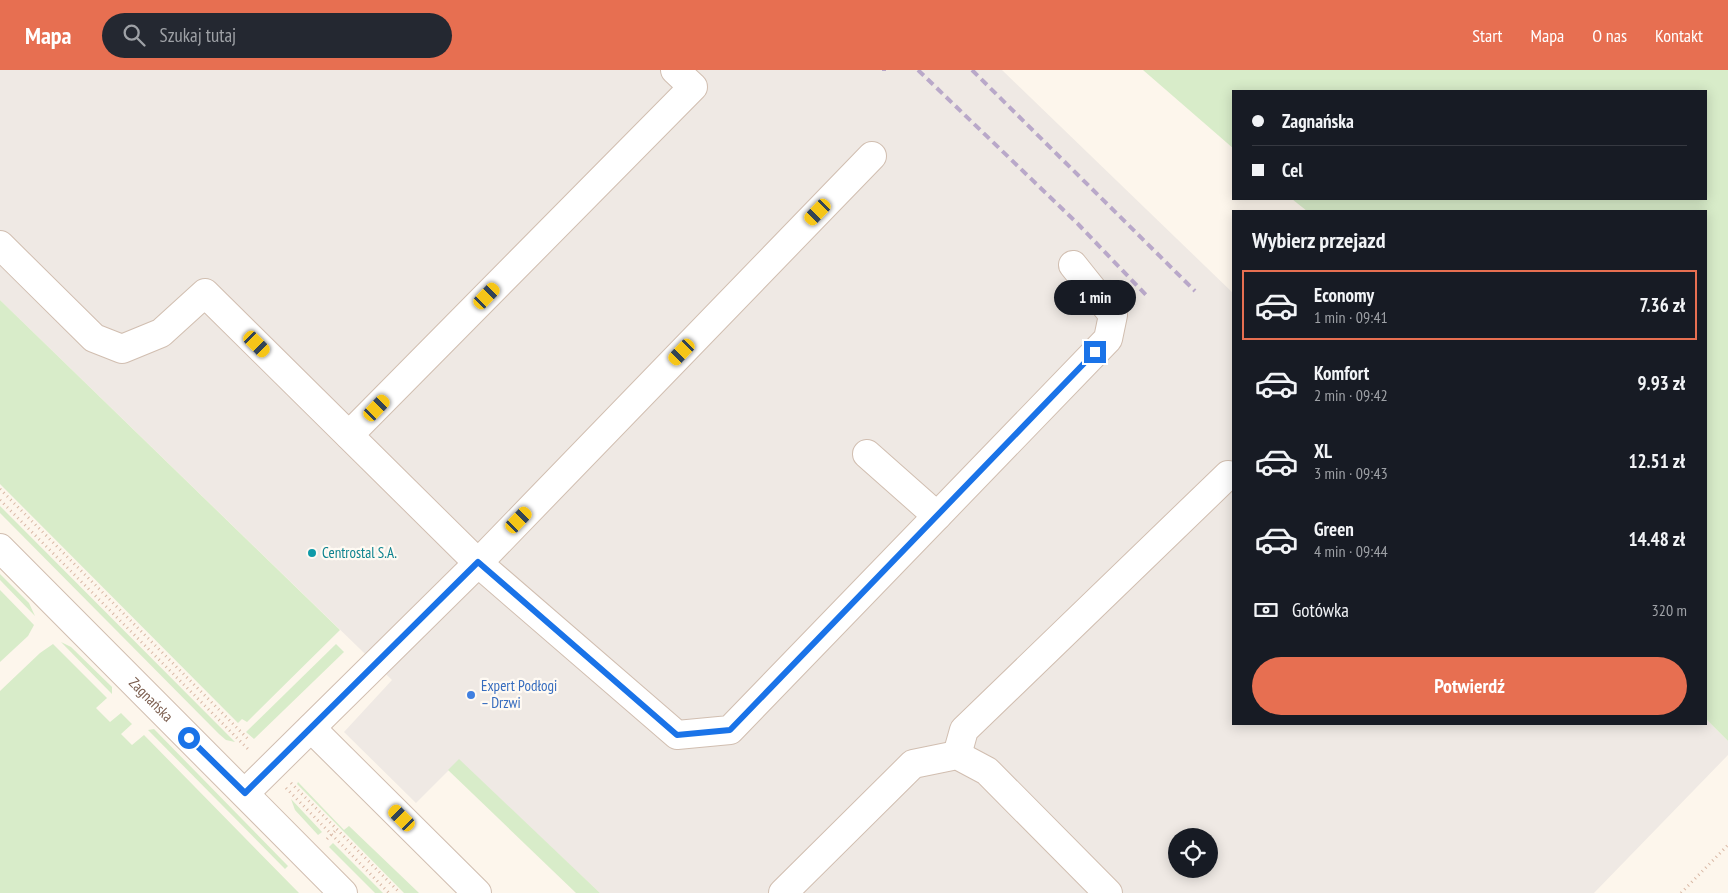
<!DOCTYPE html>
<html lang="pl">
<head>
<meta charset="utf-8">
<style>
  body { margin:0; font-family:"PT Sans Narrow",sans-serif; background:#242831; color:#f1f3f6; height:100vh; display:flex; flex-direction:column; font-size:19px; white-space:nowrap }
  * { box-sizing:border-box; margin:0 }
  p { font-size:16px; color:#9ea1a6 }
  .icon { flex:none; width:28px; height:28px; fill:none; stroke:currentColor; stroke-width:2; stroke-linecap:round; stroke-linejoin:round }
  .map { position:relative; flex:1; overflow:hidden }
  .drawer { position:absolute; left:1232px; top:140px; width:475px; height:515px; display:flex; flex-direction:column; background:#171b24; border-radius:0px; box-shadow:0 2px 12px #0003 }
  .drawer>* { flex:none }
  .guide { position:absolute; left:1232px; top:20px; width:475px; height:110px; border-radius:0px; box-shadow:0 2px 12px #0003; display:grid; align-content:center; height:110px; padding:0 20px; background:#171b24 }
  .tools { position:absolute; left:1168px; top:758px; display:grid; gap:10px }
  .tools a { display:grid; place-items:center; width:50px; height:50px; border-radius:50%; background:#171b24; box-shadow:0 2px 12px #0003; font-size:25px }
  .end { position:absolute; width:22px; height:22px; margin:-11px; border:6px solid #1a73e8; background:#fff; box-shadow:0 0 0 2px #fff }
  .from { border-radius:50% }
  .bubble { position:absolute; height:35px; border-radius:18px; background:#171b24; box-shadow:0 2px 12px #0003; font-size:16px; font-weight:600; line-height:35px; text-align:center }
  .car { position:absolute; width:15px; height:30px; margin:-15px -8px; border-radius:6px; box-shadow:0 0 4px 1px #0007; background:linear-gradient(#f5c518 24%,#345 0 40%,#f5c518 0 76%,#345 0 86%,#f5c518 0) }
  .guide b { display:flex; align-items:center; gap:18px; height:48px; font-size:19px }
  .guide b+b { border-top:1px solid #363941 }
  .guide i { width:12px; height:12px; background:#f1f3f6 }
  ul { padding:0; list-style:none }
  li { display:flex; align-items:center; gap:15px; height:70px; margin:0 10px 8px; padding:0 10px; border:2px solid transparent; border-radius:0px }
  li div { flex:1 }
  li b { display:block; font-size:19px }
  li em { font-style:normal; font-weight:600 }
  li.on { border-color:#e76f51 }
  li>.icon { width:45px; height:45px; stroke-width:1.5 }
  h2 { padding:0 20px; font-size:22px; line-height:60px }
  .pay { display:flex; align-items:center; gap:12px; height:55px; padding:0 20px; font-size:19px }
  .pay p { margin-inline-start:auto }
  .button { display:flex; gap:10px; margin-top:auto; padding:10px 20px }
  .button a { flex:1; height:58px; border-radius:30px; background:#e76f51; color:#fff; font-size:20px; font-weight:600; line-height:58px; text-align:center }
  header { display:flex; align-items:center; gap:30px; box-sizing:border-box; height:70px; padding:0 25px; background:#e76f51; color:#fff }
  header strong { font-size:24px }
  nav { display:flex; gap:28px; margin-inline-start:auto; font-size:18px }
  .search { width:350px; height:45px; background:#242831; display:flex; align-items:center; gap:12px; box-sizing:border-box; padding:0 18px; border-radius:28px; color:#9ea1a6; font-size:19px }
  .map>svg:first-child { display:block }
</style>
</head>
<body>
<header>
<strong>Mapa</strong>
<div class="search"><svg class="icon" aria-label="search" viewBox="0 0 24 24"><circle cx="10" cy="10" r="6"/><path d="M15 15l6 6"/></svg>Szukaj tutaj</div>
<nav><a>Start</a><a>Mapa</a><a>O nas</a><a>Kontakt</a></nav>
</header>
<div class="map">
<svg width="1728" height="823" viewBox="0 0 1728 823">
  <rect width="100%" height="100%" fill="#fdf6ec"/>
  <path fill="#efe9e4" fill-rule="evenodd" d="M0,0H1002L1234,224V654H1706V649L1728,671V685L1594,823H600L459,690L416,733L344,662L392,610L0,230ZM1176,766H1209V799H1176Z"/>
  <g fill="#d8ecc9">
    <polygon points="1143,0 1728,0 1728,671 1706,649 1706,141 1307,141 1292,129 1706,129 1706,21 1234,21 1234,79"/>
    <polygon points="0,230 340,560 247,652 242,649 238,653 0,414"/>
    <polygon points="0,436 235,672 226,670 219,664 0,443"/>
    <polygon points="0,504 29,533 35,546 0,510"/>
    <polygon points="0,520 34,555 28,566 0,592"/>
    <polygon points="61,572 71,577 112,617 112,624"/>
    <polygon points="53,574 107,628 96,638 110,652 121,643 132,654 121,664 132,675 144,665 299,823 0,823 0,621 40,583"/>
    <polygon points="336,574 344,582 254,669 246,662"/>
    <polygon points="154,659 288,796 285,799 148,660"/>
    <polygon points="459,689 600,823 576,823 448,700"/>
    <polygon points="298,712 344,760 349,756 419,823 404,823 297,714"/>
    <polygon points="291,729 322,762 318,765 295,740"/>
    <polygon points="333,773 383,823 375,823 329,777"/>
  </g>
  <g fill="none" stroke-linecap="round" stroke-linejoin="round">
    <defs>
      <g id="minor">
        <polyline points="0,175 94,268 122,279 161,263 205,223 478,493 872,86"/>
        <polyline points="349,365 693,17 675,0"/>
        <polyline points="937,446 1108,269 1113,245 1073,195"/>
        <path id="s1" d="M0,478L343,823"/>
        <polyline points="311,658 477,823"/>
        <polyline points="957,685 964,660 1228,405"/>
        <polyline points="245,723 478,493 677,665 730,660 937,446 867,384"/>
        <polyline points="783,823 913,694 957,685 987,701 1108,823"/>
      </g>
    </defs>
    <use href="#minor" stroke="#d1beb0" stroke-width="30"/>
    <g stroke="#d9b8a5" stroke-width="3" stroke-dasharray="1 4" stroke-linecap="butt">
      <polyline points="0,419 250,671"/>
      <polyline points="0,430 250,681"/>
      <polyline points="291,713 400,823"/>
      <polyline points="286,718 389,823"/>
      <polyline points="327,769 337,759"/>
      <polyline points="1681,823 1728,775"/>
    </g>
    <use href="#minor" stroke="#fff" stroke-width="28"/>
    <g stroke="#b9a8c9" stroke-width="4" stroke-dasharray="8 5" stroke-linecap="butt">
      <polyline points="884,0 884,1"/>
      <polyline points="918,0 1078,154 1146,225"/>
      <polyline points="972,0 1195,221"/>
    </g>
  </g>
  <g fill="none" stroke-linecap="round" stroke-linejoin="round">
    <polyline stroke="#1a73e8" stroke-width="6" points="189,668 245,723 478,492 677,665 730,660 1095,282"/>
  </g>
  <circle fill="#0f9aa8" stroke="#fffaf3" stroke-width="2" cx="312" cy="483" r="5"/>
  <circle fill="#3f7fe0" stroke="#fffaf3" stroke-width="2" cx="471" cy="625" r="5"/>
  <g text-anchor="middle" stroke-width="4.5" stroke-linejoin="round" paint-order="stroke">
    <g font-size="15" fill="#0d838f" stroke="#fffaf3" text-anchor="start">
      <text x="322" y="488">Centrostal S.A.</text>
    </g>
    <g font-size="15" fill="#366cbe" stroke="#fffaf3" text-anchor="start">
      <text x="481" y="621">Expert Podłogi<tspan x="481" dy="17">– Drzwi</tspan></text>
    </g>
    <g font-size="15" fill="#7a5c4d" stroke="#fffaf3">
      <text dy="5" stroke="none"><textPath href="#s1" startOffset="214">Zagnańska</textPath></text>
    </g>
  </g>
</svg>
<div class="tools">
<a><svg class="icon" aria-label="locate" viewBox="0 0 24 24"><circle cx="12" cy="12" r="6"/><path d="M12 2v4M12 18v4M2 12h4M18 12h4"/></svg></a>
</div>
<i class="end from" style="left:189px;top:668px"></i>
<i class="end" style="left:1095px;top:282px"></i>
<div class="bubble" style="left:1054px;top:210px;width:82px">1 min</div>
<i class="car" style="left:818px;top:142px;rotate:224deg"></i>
<i class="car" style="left:487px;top:226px;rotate:44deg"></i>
<i class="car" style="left:257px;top:274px;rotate:135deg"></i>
<i class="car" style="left:682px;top:282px;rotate:224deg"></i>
<i class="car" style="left:377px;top:338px;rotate:44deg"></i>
<i class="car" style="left:519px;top:450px;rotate:44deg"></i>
<i class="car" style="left:402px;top:748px;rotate:315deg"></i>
<div class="guide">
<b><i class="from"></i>Zagnańska</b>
<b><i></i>Cel</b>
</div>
<section class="drawer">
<h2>Wybierz przejazd</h2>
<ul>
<li class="on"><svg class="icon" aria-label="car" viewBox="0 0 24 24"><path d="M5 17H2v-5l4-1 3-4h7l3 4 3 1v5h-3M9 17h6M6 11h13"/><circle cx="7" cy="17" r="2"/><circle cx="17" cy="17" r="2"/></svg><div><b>Economy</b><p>1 min · 09:41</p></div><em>7.36 zł</em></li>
<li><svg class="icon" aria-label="car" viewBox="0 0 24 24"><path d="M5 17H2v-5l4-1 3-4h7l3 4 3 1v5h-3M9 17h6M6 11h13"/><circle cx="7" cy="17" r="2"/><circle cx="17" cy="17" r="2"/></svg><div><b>Komfort</b><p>2 min · 09:42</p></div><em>9.93 zł</em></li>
<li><svg class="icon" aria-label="car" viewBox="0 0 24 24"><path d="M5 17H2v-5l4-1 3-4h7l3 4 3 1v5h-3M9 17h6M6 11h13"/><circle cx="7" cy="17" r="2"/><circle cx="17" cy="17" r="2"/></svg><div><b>XL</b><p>3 min · 09:43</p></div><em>12.51 zł</em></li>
<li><svg class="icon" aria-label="car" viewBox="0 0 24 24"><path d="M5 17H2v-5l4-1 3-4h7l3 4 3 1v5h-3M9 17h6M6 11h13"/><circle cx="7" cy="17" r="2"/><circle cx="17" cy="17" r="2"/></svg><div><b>Green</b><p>4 min · 09:44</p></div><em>14.48 zł</em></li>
</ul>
<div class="pay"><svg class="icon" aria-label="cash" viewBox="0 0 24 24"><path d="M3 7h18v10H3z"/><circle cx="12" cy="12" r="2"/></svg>Gotówka<p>320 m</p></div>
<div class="button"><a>Potwierdź</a></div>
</section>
</div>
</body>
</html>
